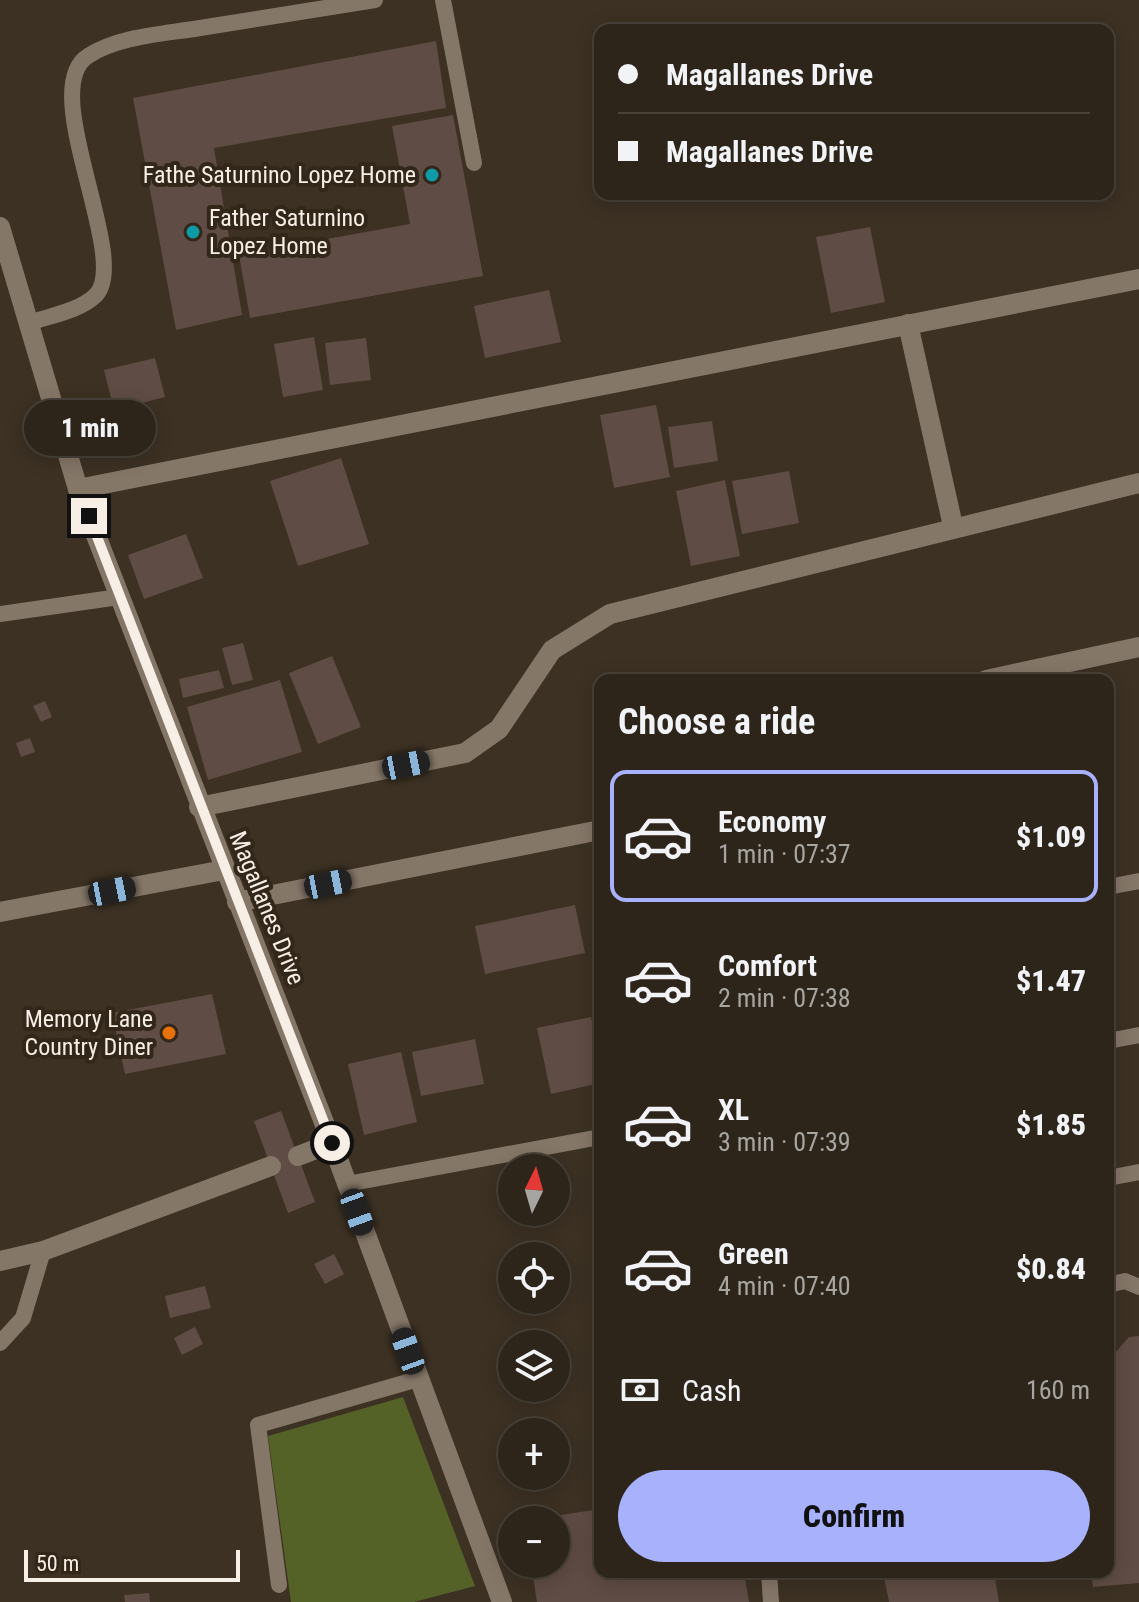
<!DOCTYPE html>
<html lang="en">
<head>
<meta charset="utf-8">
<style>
  body { margin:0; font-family:"Roboto Condensed",sans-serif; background:#393127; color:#f1f3f6; height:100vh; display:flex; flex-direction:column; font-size:30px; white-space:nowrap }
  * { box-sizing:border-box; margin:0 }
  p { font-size:26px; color:#a7a5a2 }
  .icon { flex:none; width:44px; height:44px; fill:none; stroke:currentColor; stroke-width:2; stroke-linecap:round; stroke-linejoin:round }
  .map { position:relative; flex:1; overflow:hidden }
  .details { position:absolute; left:594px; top:674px; width:520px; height:904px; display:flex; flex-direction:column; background:#2d251a; border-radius:16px; box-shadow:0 4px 20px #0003,0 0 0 2px #484239 }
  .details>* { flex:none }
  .hud { position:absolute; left:594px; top:24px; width:520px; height:176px; border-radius:16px; box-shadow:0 4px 20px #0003,0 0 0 2px #484239; display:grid; align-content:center; height:176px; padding:0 24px; background:#2d251a }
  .needle { width:52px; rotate:5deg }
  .fabs { position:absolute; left:498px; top:1154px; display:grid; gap:16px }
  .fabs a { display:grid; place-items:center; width:72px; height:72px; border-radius:50%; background:#2d251a; box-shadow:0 4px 20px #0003,0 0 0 2px #484239; font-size:40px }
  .scale { position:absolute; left:24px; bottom:20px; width:216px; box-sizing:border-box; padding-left:8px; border:4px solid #f7efe6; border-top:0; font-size:22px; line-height:28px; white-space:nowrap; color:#f7efe6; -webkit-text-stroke:6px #322719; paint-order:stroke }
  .end { position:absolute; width:36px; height:36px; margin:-18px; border:10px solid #f7efe6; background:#111; box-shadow:0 0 0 4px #111 }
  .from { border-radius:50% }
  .bubble { position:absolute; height:56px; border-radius:28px; background:#2d251a; box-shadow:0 4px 20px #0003,0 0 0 2px #484239; font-size:26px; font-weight:800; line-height:56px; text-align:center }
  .car { position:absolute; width:24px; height:48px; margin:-24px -12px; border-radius:10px; box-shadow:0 0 6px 2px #0007; background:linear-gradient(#222 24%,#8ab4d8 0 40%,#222 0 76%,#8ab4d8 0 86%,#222 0) }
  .hud b { display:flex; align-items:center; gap:28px; height:76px; font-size:30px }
  .hud b+b { border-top:2px solid #484239 }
  .hud i { width:20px; height:20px; background:#f1f3f6 }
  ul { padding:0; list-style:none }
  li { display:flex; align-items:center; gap:24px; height:132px; margin:0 16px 12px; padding:0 8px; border:4px solid transparent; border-radius:16px }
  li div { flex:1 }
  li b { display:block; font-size:30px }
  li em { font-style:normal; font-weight:800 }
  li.active { border-color:#a7b1fc }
  li>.icon { width:72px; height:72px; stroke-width:1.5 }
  h2 { padding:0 24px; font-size:36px; line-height:96px }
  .pay { display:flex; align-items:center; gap:20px; height:88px; padding:0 24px; font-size:30px }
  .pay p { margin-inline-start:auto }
  .cta { display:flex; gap:16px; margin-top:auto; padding:16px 24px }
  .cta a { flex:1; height:92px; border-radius:48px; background:#a7b1fc; color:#111; font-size:32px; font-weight:800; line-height:92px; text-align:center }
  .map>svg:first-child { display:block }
</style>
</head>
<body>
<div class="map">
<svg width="1139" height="1602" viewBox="0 0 1139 1602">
  <rect width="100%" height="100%" fill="#3c3123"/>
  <polygon fill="#546227" points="403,1397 475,1586 414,1602 291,1602 268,1436"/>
  <g fill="#5f4c44">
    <polygon points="436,41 446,108 214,148 242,315 176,330 133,98"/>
    <polygon points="453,115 483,276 250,318 239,255 410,224 392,126"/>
    <polygon points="870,227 885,302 831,313 816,237"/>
    <polygon points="549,290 561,342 485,358 474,306"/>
    <polygon points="314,337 323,390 283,397 274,344"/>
    <polygon points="366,338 371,380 330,385 325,343"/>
    <polygon points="155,358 165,397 114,410 104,370"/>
    <polygon points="656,405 670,477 614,488 600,415"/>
    <polygon points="712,421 718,461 674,468 668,427"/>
    <polygon points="341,458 369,544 298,566 270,481"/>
    <polygon points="789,471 799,523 742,534 732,481"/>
    <polygon points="725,480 740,556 691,566 676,491"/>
    <polygon points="186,534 203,578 144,599 128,555"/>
    <polygon points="243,643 253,680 232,685 222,648"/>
    <polygon points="332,656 361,727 318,744 289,673"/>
    <polygon points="219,670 224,688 183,698 179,679"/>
    <polygon points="280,680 302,752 208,780 187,707"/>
    <polygon points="45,701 52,717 41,722 33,706"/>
    <polygon points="30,738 35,752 21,757 16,743"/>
    <polygon points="575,905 585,953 485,974 475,926"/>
    <polygon points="212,994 226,1054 125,1074 112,1013"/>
    <polygon points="591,1017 600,1061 600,1083 551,1094 537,1028"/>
    <polygon points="475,1039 484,1084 421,1096 412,1052"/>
    <polygon points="401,1052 417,1122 364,1135 348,1064"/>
    <polygon points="281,1111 315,1202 288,1213 254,1121"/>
    <polygon points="334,1254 344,1274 325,1284 314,1264"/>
    <polygon points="205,1286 211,1308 170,1318 165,1296"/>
    <polygon points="195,1327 203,1344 182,1355 174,1338"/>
    <polygon points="1139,1336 1139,1583 1093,1587 1091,1572 1108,1572 1108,1361 1129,1337"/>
    <polygon points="593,1510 600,1572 603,1572 605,1580 651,1572 744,1572 749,1602 537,1602 531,1564 556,1564 556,1520 542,1518"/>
    <polygon points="883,1572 994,1572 999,1602 889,1602"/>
    <polygon points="149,1593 150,1602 125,1602 124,1595"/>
  </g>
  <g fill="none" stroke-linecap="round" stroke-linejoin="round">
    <g stroke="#857768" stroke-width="16">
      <polyline points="443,0 474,163"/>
      <path d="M29,323C49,316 80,311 96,295C131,258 36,89 88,56C119,36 164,34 200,28C258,19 316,9 375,0"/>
      <polyline points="0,614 119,597"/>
      <polyline points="1108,887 1139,881"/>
      <polyline points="1108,1041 1139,1035"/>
      <polyline points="1108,1178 1139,1172"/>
      <polyline points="347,1184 600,1137"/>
      <polyline points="1108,1285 1125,1281 1139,1287"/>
      <polyline points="0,1343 23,1318 43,1251"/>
      <polyline points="769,1572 771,1602"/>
      <polyline points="279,1585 258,1425 418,1379"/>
    </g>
    <g stroke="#857768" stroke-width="20">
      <polyline points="908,324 953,526"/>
      <polyline points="78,489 1139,279"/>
      <polyline points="986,680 1139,647"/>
      <polyline points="199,807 465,753 499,729 552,650 610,614 1139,483"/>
      <polyline points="237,902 600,830"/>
      <polyline points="0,912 224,870"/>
      <polyline points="298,1156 332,1143"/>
      <polyline points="0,1261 43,1251 271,1166"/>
    </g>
    <polyline stroke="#857768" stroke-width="20" points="0,227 78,489 332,1143 502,1602"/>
  </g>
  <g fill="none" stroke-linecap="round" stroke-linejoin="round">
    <polyline stroke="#f7efe6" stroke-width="10" points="89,516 332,1143"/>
  </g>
  <g fill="#0f9aa8" stroke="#322719" stroke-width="3">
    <circle cx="432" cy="175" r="8"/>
    <circle cx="193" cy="232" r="8"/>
  </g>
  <circle fill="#e8710a" stroke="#322719" stroke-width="3" cx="169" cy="1033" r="8"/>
  <g text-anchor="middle" stroke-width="8" stroke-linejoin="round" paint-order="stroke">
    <g font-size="24" fill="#f7efe6" stroke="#322719" text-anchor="end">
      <text x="416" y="183">Fathe Saturnino Lopez Home</text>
      <text x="209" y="226" text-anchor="start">Father Saturnino<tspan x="209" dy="28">Lopez Home</tspan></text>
      <text x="153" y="1027">Memory Lane<tspan x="153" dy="28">Country Diner</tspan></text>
    </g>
    <g font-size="24" fill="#f7efe6" stroke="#322719">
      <text transform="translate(267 908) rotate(68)" y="8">Magallanes Drive</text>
    </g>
  </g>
</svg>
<div class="fabs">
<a><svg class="needle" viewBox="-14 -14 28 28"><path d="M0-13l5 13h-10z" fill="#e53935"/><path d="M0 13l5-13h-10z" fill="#a7a5a2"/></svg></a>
<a><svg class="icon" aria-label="locate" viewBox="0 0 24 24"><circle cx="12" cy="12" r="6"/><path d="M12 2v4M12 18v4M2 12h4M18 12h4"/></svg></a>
<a><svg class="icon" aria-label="layers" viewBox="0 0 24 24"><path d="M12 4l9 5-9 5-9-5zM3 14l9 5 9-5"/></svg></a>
<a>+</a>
<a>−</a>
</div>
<div class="scale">50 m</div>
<i class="end from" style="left:332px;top:1143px"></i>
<i class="end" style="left:89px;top:516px"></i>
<div class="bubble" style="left:24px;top:400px;width:132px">1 min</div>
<i class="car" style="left:406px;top:765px;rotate:79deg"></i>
<i class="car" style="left:328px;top:884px;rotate:79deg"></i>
<i class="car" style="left:112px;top:891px;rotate:79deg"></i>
<i class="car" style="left:357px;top:1212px;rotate:160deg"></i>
<i class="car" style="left:408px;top:1351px;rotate:340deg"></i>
<div class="hud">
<b><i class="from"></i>Magallanes Drive</b>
<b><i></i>Magallanes Drive</b>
</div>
<section class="details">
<h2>Choose a ride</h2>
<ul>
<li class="active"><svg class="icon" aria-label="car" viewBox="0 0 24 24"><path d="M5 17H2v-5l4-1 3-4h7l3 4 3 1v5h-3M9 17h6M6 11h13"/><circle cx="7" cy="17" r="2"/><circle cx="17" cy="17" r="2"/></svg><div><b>Economy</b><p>1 min · 07:37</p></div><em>$1.09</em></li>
<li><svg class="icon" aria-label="car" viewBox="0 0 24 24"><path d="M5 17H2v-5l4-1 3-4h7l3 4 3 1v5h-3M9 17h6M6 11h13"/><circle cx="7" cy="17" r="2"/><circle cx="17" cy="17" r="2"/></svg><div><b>Comfort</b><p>2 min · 07:38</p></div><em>$1.47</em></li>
<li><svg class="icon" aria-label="car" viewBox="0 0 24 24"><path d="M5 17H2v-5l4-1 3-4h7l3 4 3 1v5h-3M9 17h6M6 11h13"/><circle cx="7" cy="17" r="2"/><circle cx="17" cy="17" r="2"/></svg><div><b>XL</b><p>3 min · 07:39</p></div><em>$1.85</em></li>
<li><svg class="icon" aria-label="car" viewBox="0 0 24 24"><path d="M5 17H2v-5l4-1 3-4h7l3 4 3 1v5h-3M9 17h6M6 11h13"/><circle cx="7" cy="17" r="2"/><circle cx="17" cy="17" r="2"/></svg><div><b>Green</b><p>4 min · 07:40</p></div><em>$0.84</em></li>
</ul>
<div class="pay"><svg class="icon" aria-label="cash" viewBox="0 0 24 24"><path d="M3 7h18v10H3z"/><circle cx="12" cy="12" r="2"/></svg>Cash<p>160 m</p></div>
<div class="cta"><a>Confirm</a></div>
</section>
</div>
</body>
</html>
